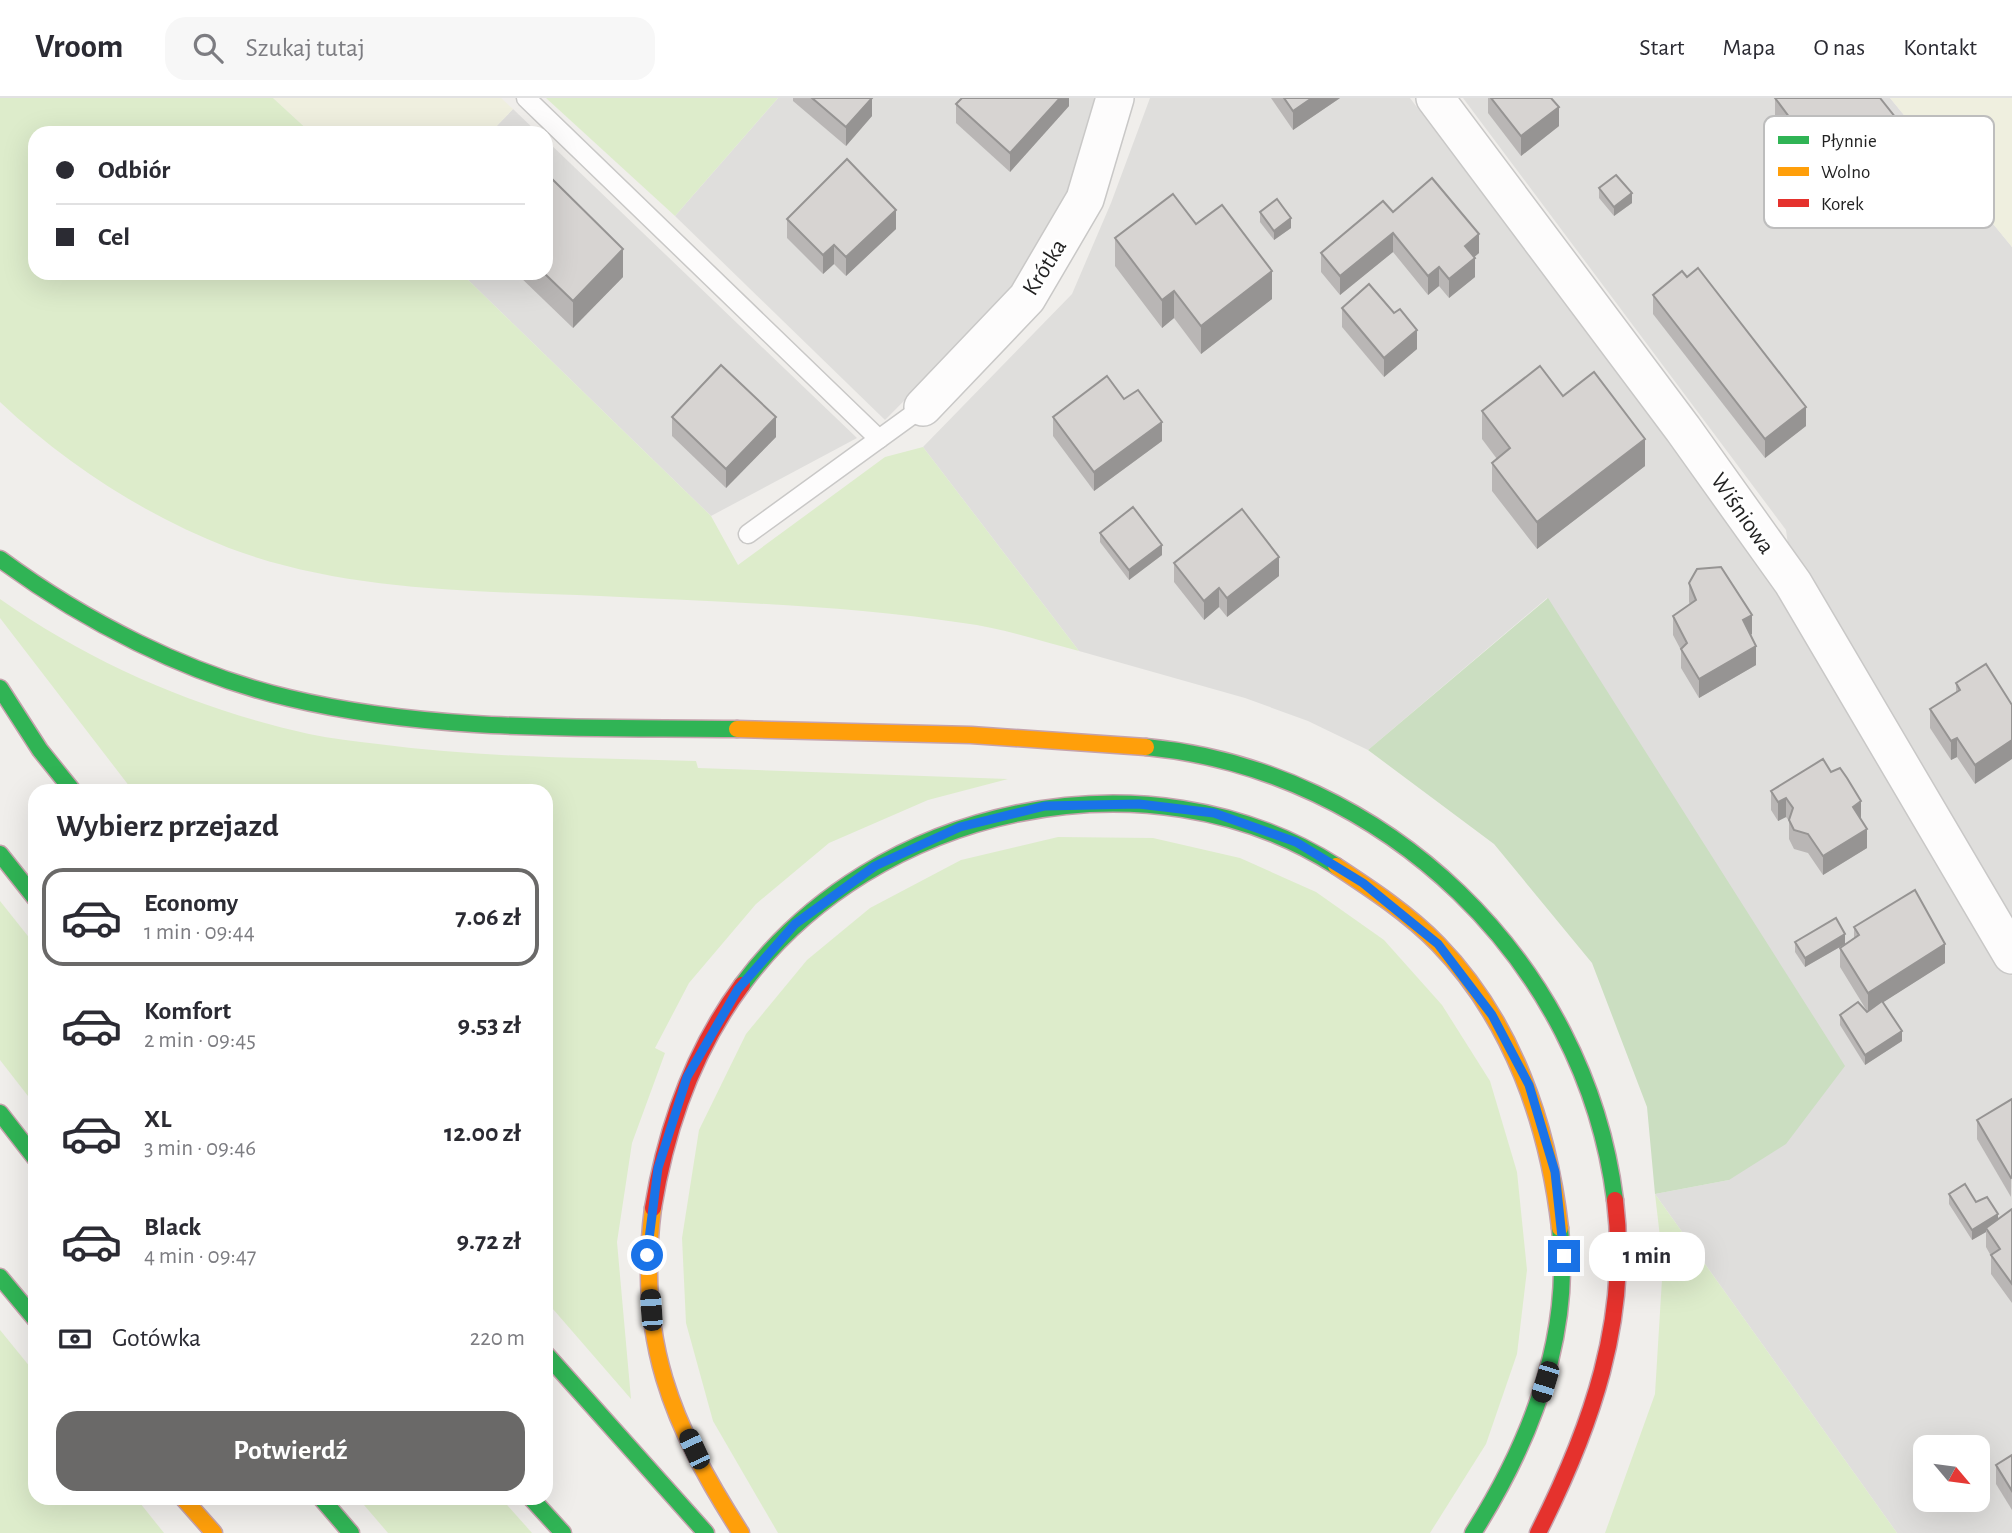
<!DOCTYPE html>
<html lang="pl">
<head>
<meta charset="utf-8">
<style>
  body { margin:0; font-family:"Alegreya Sans",sans-serif; background:#f7f7f7; color:#2b2b33; height:100vh; display:flex; flex-direction:column; font-size:26px; white-space:nowrap }
  * { box-sizing:border-box; margin:0 }
  p { font-size:23px; color:#7c7c81 }
  .icon { flex:none; width:38px; height:38px; fill:none; stroke:currentColor; stroke-width:2; stroke-linecap:round; stroke-linejoin:round }
  .map { position:relative; flex:1; overflow:hidden }
  .drawer { position:absolute; left:28px; top:686px; width:525px; height:721px; display:flex; flex-direction:column; background:#fff; border-radius:21px; box-shadow:0 7px 28px #0002 }
  .drawer>* { flex:none }
  .top-card { position:absolute; left:28px; top:28px; width:525px; height:154px; border-radius:21px; box-shadow:0 7px 28px #0002; display:grid; align-content:center; height:154px; padding:0 28px; background:#fff }
  .needle { width:46px; rotate:119deg }
  .buttons { position:absolute; left:1913px; top:1337px; display:grid; gap:14px }
  .buttons a { display:grid; place-items:center; width:77px; height:77px; border-radius:14px; background:#fff; box-shadow:0 7px 28px #0002; font-size:35px }
  .end { position:absolute; width:32px; height:32px; margin:-16px; border:9px solid #1a73e8; background:#fff; box-shadow:0 0 0 4px #fff }
  .from { border-radius:50% }
  .bubble { position:absolute; height:49px; border-radius:21px; background:#fff; box-shadow:0 7px 28px #0002; font-size:23px; font-weight:600; line-height:49px; text-align:center }
  .car { position:absolute; width:21px; height:42px; margin:-21px -10px; border-radius:9px; box-shadow:0 0 5px 2px #0007; background:linear-gradient(#222 24%,#8ab4d8 0 40%,#222 0 76%,#8ab4d8 0 86%,#222 0) }
  .top-card b { display:flex; align-items:center; gap:24px; height:66px; font-size:26px }
  .top-card b+b { border-top:2px solid #e1e1e2 }
  .top-card i { width:18px; height:18px; background:#2b2b33 }
  ul { padding:0; list-style:none }
  li { display:flex; align-items:center; gap:21px; height:98px; margin:0 14px 10px; padding:0 14px; border:4px solid transparent; border-radius:21px }
  li div { flex:1 }
  li b { display:block; font-size:26px }
  li em { font-style:normal; font-weight:600 }
  li.current { border-color:#6a6968 }
  li>.icon { width:63px; height:63px; stroke-width:1.5 }
  h2 { padding:0 28px; font-size:32px; line-height:84px }
  .pay { display:flex; align-items:center; gap:18px; height:77px; padding:0 28px; font-size:26px }
  .pay p { margin-inline-start:auto }
  .button { display:flex; gap:14px; margin-top:auto; padding:14px 28px }
  .button a { flex:1; height:80px; border-radius:21px; background:#6a6968; color:#fff; font-size:28px; font-weight:600; line-height:80px; text-align:center }
  header { display:flex; align-items:center; gap:42px; box-sizing:border-box; height:98px; padding:0 35px; background:#fff; border-bottom:2px solid #e1e1e2 }
  header strong { font-size:33px }
  nav { display:flex; gap:38px; margin-inline-start:auto; font-size:24px }
  .search { width:490px; height:63px; background:#f7f7f7; display:flex; align-items:center; gap:18px; box-sizing:border-box; padding:0 24px; border-radius:21px; color:#7c7c81; font-size:26px }
  .map>svg:first-child { display:block }
</style>
</head>
<body>
<header>
<strong>Vroom</strong>
<div class="search"><svg class="icon" aria-label="search" viewBox="0 0 24 24"><circle cx="10" cy="10" r="6"/><path d="M15 15l6 6"/></svg>Szukaj tutaj</div>
<nav><a>Start</a><a>Mapa</a><a>O nas</a><a>Kontakt</a></nav>
</header>
<div class="map">
<svg width="2012" height="1435" viewBox="0 0 2012 1435">
  <rect width="100%" height="100%" fill="#f0eeeb"/>
  <g fill="#dfdedc" fill-rule="evenodd">
    <polygon points="778,0 1102,0 1059,124 1010,196 885,322 675,118"/>
    <path d="M1150,0H1410L1826,551L2012,878V1435H1897L1655,1096L1729,1082L1547,500L1368,652L1308,623L1245,600L1079,553L923,349L1072,196L1111,105ZM1925,1349H1978V1402H1925Z"/>
    <polygon points="1463,0 1890,0 2012,149 2012,847 1793,485 1786,432"/>
    <polygon points="513,11 538,35 490,35"/>
    <polygon points="546,42 857,340 711,418 461,175 546,175"/>
  </g>
  <g fill="#efefdf">
    <polygon points="273,0 501,0 513,11 490,35 311,35"/>
    <polygon points="1890,0 2012,0 2012,149"/>
  </g>
  <g fill="#ddeccb">
    <path d="M0,0H273L311,35H35V175H461L711,418L738,467L885,359L923,349L1079,553C1041,543 1002,530 963,525C843,507 721,504 600,498C478,493 345,494 229,450C144,417 66,366 0,304Z"/>
    <polygon points="546,0 778,0 675,118"/>
    <path d="M0,501C92,566 200,612 309,636C332,641 355,643 378,646C483,660 589,660 696,663L698,670L1008,681L928,702L829,745L756,806L689,885L655,950L665,955L632,1045L617,1144L631,1301L546,1203V693H133L0,520Z"/>
    <polygon points="1058,739 1153,740 1240,760 1316,794 1384,842 1442,907 1490,983 1517,1074 1527,1172 1517,1256 1486,1346 1430,1435 778,1435 713,1323 686,1225 682,1140 699,1032 746,936 807,862 870,810 961,762"/>
    <polygon points="0,803 35,847 35,1007 0,962"/>
    <polygon points="1655,1096 1897,1435 1605,1435 1655,1296 1663,1165"/>
    <polygon points="0,1232 35,1275 35,1400 136,1400 164,1435 0,1435"/>
    <polygon points="358,1400 501,1400 532,1435 388,1435"/>
  </g>
  <polygon fill="#cbdec1" points="1548,500 1845,968 1786,1046 1729,1082 1655,1096 1647,1009 1592,865 1494,746 1368,652"/>
  <g fill="none" stroke-linecap="round" stroke-linejoin="round">
    <defs>
      <g id="lane">
        <polyline points="526,0 879,341"/>
        <polyline points="748,436 923,309"/>
      </g>
      <g id="street">
        <polyline points="1435,0 1683,331 1793,485 2012,857"/>
        <polyline points="923,309 1027,200 1085,101 1115,0"/>
      </g>
      <g id="fast">
        <path d="M0,461C84,523 187,576 289,600C434,635 589,629 737,631"/>
        <polyline points="0,590 40,652 73,693"/>
        <path d="M1146,649C1385,672 1585,863 1615,1102"/>
        <polyline points="0,756 35,800"/>
        <path d="M742,887C874,708 1147,648 1336,768"/>
        <polyline points="0,1015 35,1060"/>
        <polyline points="0,1179 35,1221"/>
        <polyline points="546,1256 706,1435"/>
        <polyline points="321,1400 351,1435"/>
        <polyline points="531,1400 563,1435"/>
        <path d="M1473,1435C1530,1345 1572,1239 1560,1130"/>
      </g>
      <g id="slow">
        <polyline points="737,631 971,637 1146,649"/>
        <path d="M1336,768C1371,791 1409,816 1438,846C1512,922 1548,1026 1560,1130"/>
        <path d="M653,1110C636,1241 671,1326 741,1435"/>
        <polyline points="183,1400 214,1435"/>
      </g>
      <g id="jam">
        <path d="M653,1110C666,1031 694,952 742,887"/>
        <path d="M1538,1435C1591,1330 1630,1221 1615,1102"/>
      </g>
    </defs>
    <use href="#lane" stroke="#c9c8c7" stroke-width="21"/>
    <use href="#street" stroke="#c9c8c7" stroke-width="40"/>
    <use href="#fast" stroke="#c5a2ac" stroke-width="19"/>
    <use href="#slow" stroke="#c5a2ac" stroke-width="19"/>
    <use href="#jam" stroke="#c5a2ac" stroke-width="19"/>
    <use href="#lane" stroke="#fdfcfc" stroke-width="18"/>
    <use href="#street" stroke="#fdfcfc" stroke-width="37"/>
    <use href="#fast" stroke="#30b455" stroke-width="16"/>
    <use href="#slow" stroke="#ff9f0a" stroke-width="16"/>
    <use href="#jam" stroke="#e5322d" stroke-width="16"/>
  </g>
  <g fill="#b9b6b5">
    <polygon points="793,0 872,0 872,18 846,48 793,3"/>
    <polygon points="1069,0 1069,8 1010,74 956,25 956,6"/>
    <polygon points="1271,0 1340,0 1293,32"/>
    <polygon points="1488,0 1551,0 1559,28 1521,58 1488,15"/>
    <polygon points="1775,0 1880,0 1931,92 1903,114 1856,50 1816,81 1809,71 1795,73 1787,62 1787,44 1775,28"/>
    <polygon points="1599,90 1632,105 1614,118 1599,100"/>
    <polygon points="1260,114 1291,130 1274,142 1260,124"/>
    <polygon points="1393,114 1479,155 1474,159 1475,179 1449,200 1439,188 1428,197 1393,154 1340,197 1321,174 1321,155"/>
    <polygon points="787,121 896,131 846,178 834,166 823,176 787,140"/>
    <polygon points="1196,126 1272,201 1201,256 1174,220 1162,230 1115,168 1115,140"/>
    <polygon points="516,175 546,175 623,179 573,230"/>
    <polygon points="1653,197 1806,328 1765,360 1653,216"/>
    <polygon points="1342,210 1417,251 1384,279 1342,229"/>
    <polygon points="1563,298 1645,368 1537,451 1492,393 1492,365 1497,361 1482,341 1482,313"/>
    <polygon points="1124,301 1162,343 1094,393 1053,338 1053,319"/>
    <polygon points="672,319 776,339 726,390 672,338"/>
    <polygon points="1100,435 1162,457 1129,482 1100,444"/>
    <polygon points="1174,465 1279,478 1227,519 1219,509 1204,522 1174,484"/>
    <polygon points="1689,485 1752,536 1750,537 1756,567 1699,600 1681,570 1681,552 1673,537 1673,518 1690,507 1689,504"/>
    <polygon points="1986,566 1975,686 1957,659 1951,662 1930,630 1930,611 1956,594 1956,585"/>
    <polygon points="1771,693 1861,722 1867,750 1823,777 1808,755 1794,751 1789,741 1789,723 1786,719 1778,723 1771,712"/>
    <polygon points="1854,829 1945,865 1883,904 1902,943 1865,967 1840,927 1840,917 1867,913 1840,869 1840,850 1854,840"/>
    <polygon points="1795,844 1845,846 1805,869 1795,854"/>
    <polygon points="2012,1001 2011,1099 1977,1041 1977,1022"/>
    <polygon points="1949,1096 1976,1104 1998,1122 2012,1111 2012,1205 1991,1176 1991,1158 1986,1149 1986,1134 1972,1142 1949,1106"/>
    <polygon points="2012,1357 2012,1412 1996,1386 1996,1367"/>
  </g>
  <g fill="#969493">
    <polygon points="872,0 872,18 846,48 846,29"/>
    <polygon points="1060,0 1069,0 1069,8 1010,74 1010,55"/>
    <polygon points="1312,0 1340,0 1293,32 1293,13"/>
    <polygon points="1559,9 1559,28 1521,58 1521,38"/>
    <polygon points="1856,22 1856,50 1816,81 1816,53"/>
    <polygon points="1931,64 1931,92 1903,114 1903,86"/>
    <polygon points="1632,95 1632,105 1614,118 1614,109"/>
    <polygon points="896,112 896,131 846,178 846,159"/>
    <polygon points="1291,120 1291,130 1274,142 1274,133"/>
    <polygon points="1393,135 1393,154 1340,197 1340,178"/>
    <polygon points="1479,136 1479,155 1465,167 1465,148"/>
    <polygon points="834,147 834,166 823,176 823,157"/>
    <polygon points="623,151 623,179 573,230 573,203"/>
    <polygon points="1475,160 1475,179 1449,200 1449,181"/>
    <polygon points="1439,169 1439,188 1428,197 1428,178"/>
    <polygon points="1272,173 1272,201 1201,256 1201,228"/>
    <polygon points="1174,193 1174,220 1162,230 1162,202"/>
    <polygon points="1417,232 1417,251 1384,279 1384,260"/>
    <polygon points="1806,309 1806,328 1765,360 1765,341"/>
    <polygon points="776,319 776,339 726,390 726,371"/>
    <polygon points="1162,324 1162,343 1094,393 1094,374"/>
    <polygon points="1645,341 1645,368 1537,451 1537,424"/>
    <polygon points="1162,447 1162,457 1129,482 1129,472"/>
    <polygon points="1279,459 1279,478 1227,519 1227,500"/>
    <polygon points="1219,490 1219,509 1204,522 1204,503"/>
    <polygon points="1752,517 1752,536 1743,541 1743,522"/>
    <polygon points="1756,548 1756,567 1699,600 1699,581"/>
    <polygon points="1957,640 1957,659 1951,662 1951,643"/>
    <polygon points="2012,642 2012,661 1975,686 1975,667"/>
    <polygon points="1786,700 1786,719 1778,723 1778,704"/>
    <polygon points="1861,703 1861,722 1853,709"/>
    <polygon points="1867,731 1867,750 1823,777 1823,758"/>
    <polygon points="1845,836 1845,846 1805,869 1805,860"/>
    <polygon points="1945,846 1945,865 1868,914 1868,895"/>
    <polygon points="1902,933 1902,943 1865,967 1865,957"/>
    <polygon points="1998,1116 1998,1126 1986,1130 1986,1134 1972,1142 1972,1132"/>
  </g>
  <g fill="#d7d4d2" stroke="#969493" stroke-width="2">
    <polygon points="812,0 872,0 846,29"/>
    <polygon points="962,0 1060,0 1010,55 956,6"/>
    <polygon points="1284,0 1312,0 1293,13"/>
    <polygon points="1491,0 1551,0 1559,9 1521,38"/>
    <polygon points="1775,0 1880,0 1931,64 1903,86 1856,22 1816,53 1809,44 1795,45 1787,35 1793,24"/>
    <polygon points="847,61 896,112 846,159 834,147 823,157 787,121"/>
    <polygon points="546,75 623,151 573,203 544,175 546,175"/>
    <polygon points="1616,77 1632,95 1614,109 1599,90"/>
    <polygon points="1432,80 1479,136 1465,148 1475,160 1449,181 1439,169 1428,178 1393,135 1340,178 1321,155 1383,103 1393,114"/>
    <polygon points="1173,96 1196,126 1222,107 1272,173 1201,228 1174,193 1162,202 1115,140"/>
    <polygon points="1277,101 1291,120 1274,133 1260,114"/>
    <polygon points="1698,170 1806,309 1765,341 1653,197 1682,173 1687,179"/>
    <polygon points="1369,186 1394,215 1400,211 1417,232 1384,260 1342,210"/>
    <polygon points="721,267 776,319 726,371 672,319"/>
    <polygon points="1540,268 1563,298 1594,274 1645,341 1537,424 1492,365 1510,350 1482,313"/>
    <polygon points="1107,278 1124,301 1138,292 1162,324 1094,374 1053,319"/>
    <polygon points="1133,409 1162,447 1129,472 1100,435"/>
    <polygon points="1242,411 1279,459 1227,500 1219,490 1204,503 1174,465"/>
    <polygon points="1721,469 1752,517 1743,522 1756,548 1699,581 1681,551 1687,545 1673,518 1696,502 1689,485 1697,471"/>
    <polygon points="1986,566 2012,607 2012,642 1975,667 1957,640 1951,643 1930,611 1960,592 1956,585"/>
    <polygon points="1823,661 1831,674 1840,670 1847,680 1861,703 1853,709 1867,731 1823,758 1808,736 1794,732 1789,722 1793,710 1786,700 1778,704 1771,693"/>
    <polygon points="1915,792 1945,846 1868,895 1840,850 1859,837 1854,829"/>
    <polygon points="1836,820 1845,836 1805,860 1795,844"/>
    <polygon points="1882,903 1902,933 1865,957 1840,917 1858,904 1867,914"/>
    <polygon points="2012,1001 2012,1079 2011,1080 1977,1022"/>
    <polygon points="1965,1086 1976,1104 1987,1099 1998,1116 1972,1132 1949,1096"/>
    <polygon points="2012,1111 2012,1186 1991,1157 2000,1151 1986,1130"/>
    <polygon points="2012,1357 2012,1393 1996,1367"/>
  </g>
  <g fill="none" stroke-linecap="round" stroke-linejoin="round">
    <polyline stroke="#1a73e8" stroke-width="9" points="647,1157 658,1070 687,979 738,891 795,826 875,768 960,729 1045,708 1139,706 1214,715 1296,744 1363,785 1438,846 1492,917 1529,987 1555,1074 1564,1158"/>
  </g>
  <g text-anchor="middle" stroke-width="6" stroke-linejoin="round" paint-order="stroke">
    <g font-size="24" fill="#222" stroke="#fff">
      <text transform="translate(1044 169) rotate(-58)" y="8">Krótka</text>
      <text transform="translate(1743 415) rotate(55)" y="8">Wiśniowa</text>
    </g>
  </g>
  <rect x="1764" y="18" width="230" height="112" rx="10" fill="#fff" stroke="#bdbdbd" stroke-width="2"/>
  <rect x="1778" y="38" width="31" height="8" fill="#30b455"/>
  <rect x="1778" y="69" width="31" height="9" fill="#ff9f0a"/>
  <rect x="1778" y="101" width="31" height="8" fill="#e5322d"/>
  <g font-size="19" fill="#222">
    <text x="1821" y="49">Płynnie</text>
    <text x="1821" y="80">Wolno</text>
    <text x="1821" y="112">Korek</text>
  </g>
</svg>
<div class="buttons">
<a><svg class="needle" viewBox="-14 -14 28 28"><path d="M0-13l5 13h-10z" fill="#e53935"/><path d="M0 13l5-13h-10z" fill="#7c7c81"/></svg></a>
</div>
<i class="end from" style="left:647px;top:1157px"></i>
<i class="end" style="left:1564px;top:1158px"></i>
<div class="bubble" style="left:1589px;top:1134px;width:116px">1 min</div>
<i class="car" style="left:651px;top:1212px;rotate:356deg"></i>
<i class="car" style="left:1545px;top:1284px;rotate:197deg"></i>
<i class="car" style="left:694px;top:1351px;rotate:335deg"></i>
<div class="top-card">
<b><i class="from"></i>Odbiór</b>
<b><i></i>Cel</b>
</div>
<section class="drawer">
<h2>Wybierz przejazd</h2>
<ul>
<li class="current"><svg class="icon" aria-label="car" viewBox="0 0 24 24"><path d="M5 17H2v-5l4-1 3-4h7l3 4 3 1v5h-3M9 17h6M6 11h13"/><circle cx="7" cy="17" r="2"/><circle cx="17" cy="17" r="2"/></svg><div><b>Economy</b><p>1 min · 09:44</p></div><em>7.06 zł</em></li>
<li><svg class="icon" aria-label="car" viewBox="0 0 24 24"><path d="M5 17H2v-5l4-1 3-4h7l3 4 3 1v5h-3M9 17h6M6 11h13"/><circle cx="7" cy="17" r="2"/><circle cx="17" cy="17" r="2"/></svg><div><b>Komfort</b><p>2 min · 09:45</p></div><em>9.53 zł</em></li>
<li><svg class="icon" aria-label="car" viewBox="0 0 24 24"><path d="M5 17H2v-5l4-1 3-4h7l3 4 3 1v5h-3M9 17h6M6 11h13"/><circle cx="7" cy="17" r="2"/><circle cx="17" cy="17" r="2"/></svg><div><b>XL</b><p>3 min · 09:46</p></div><em>12.00 zł</em></li>
<li><svg class="icon" aria-label="car" viewBox="0 0 24 24"><path d="M5 17H2v-5l4-1 3-4h7l3 4 3 1v5h-3M9 17h6M6 11h13"/><circle cx="7" cy="17" r="2"/><circle cx="17" cy="17" r="2"/></svg><div><b>Black</b><p>4 min · 09:47</p></div><em>9.72 zł</em></li>
</ul>
<div class="pay"><svg class="icon" aria-label="cash" viewBox="0 0 24 24"><path d="M3 7h18v10H3z"/><circle cx="12" cy="12" r="2"/></svg>Gotówka<p>220 m</p></div>
<div class="button"><a>Potwierdź</a></div>
</section>
</div>
</body>
</html>
